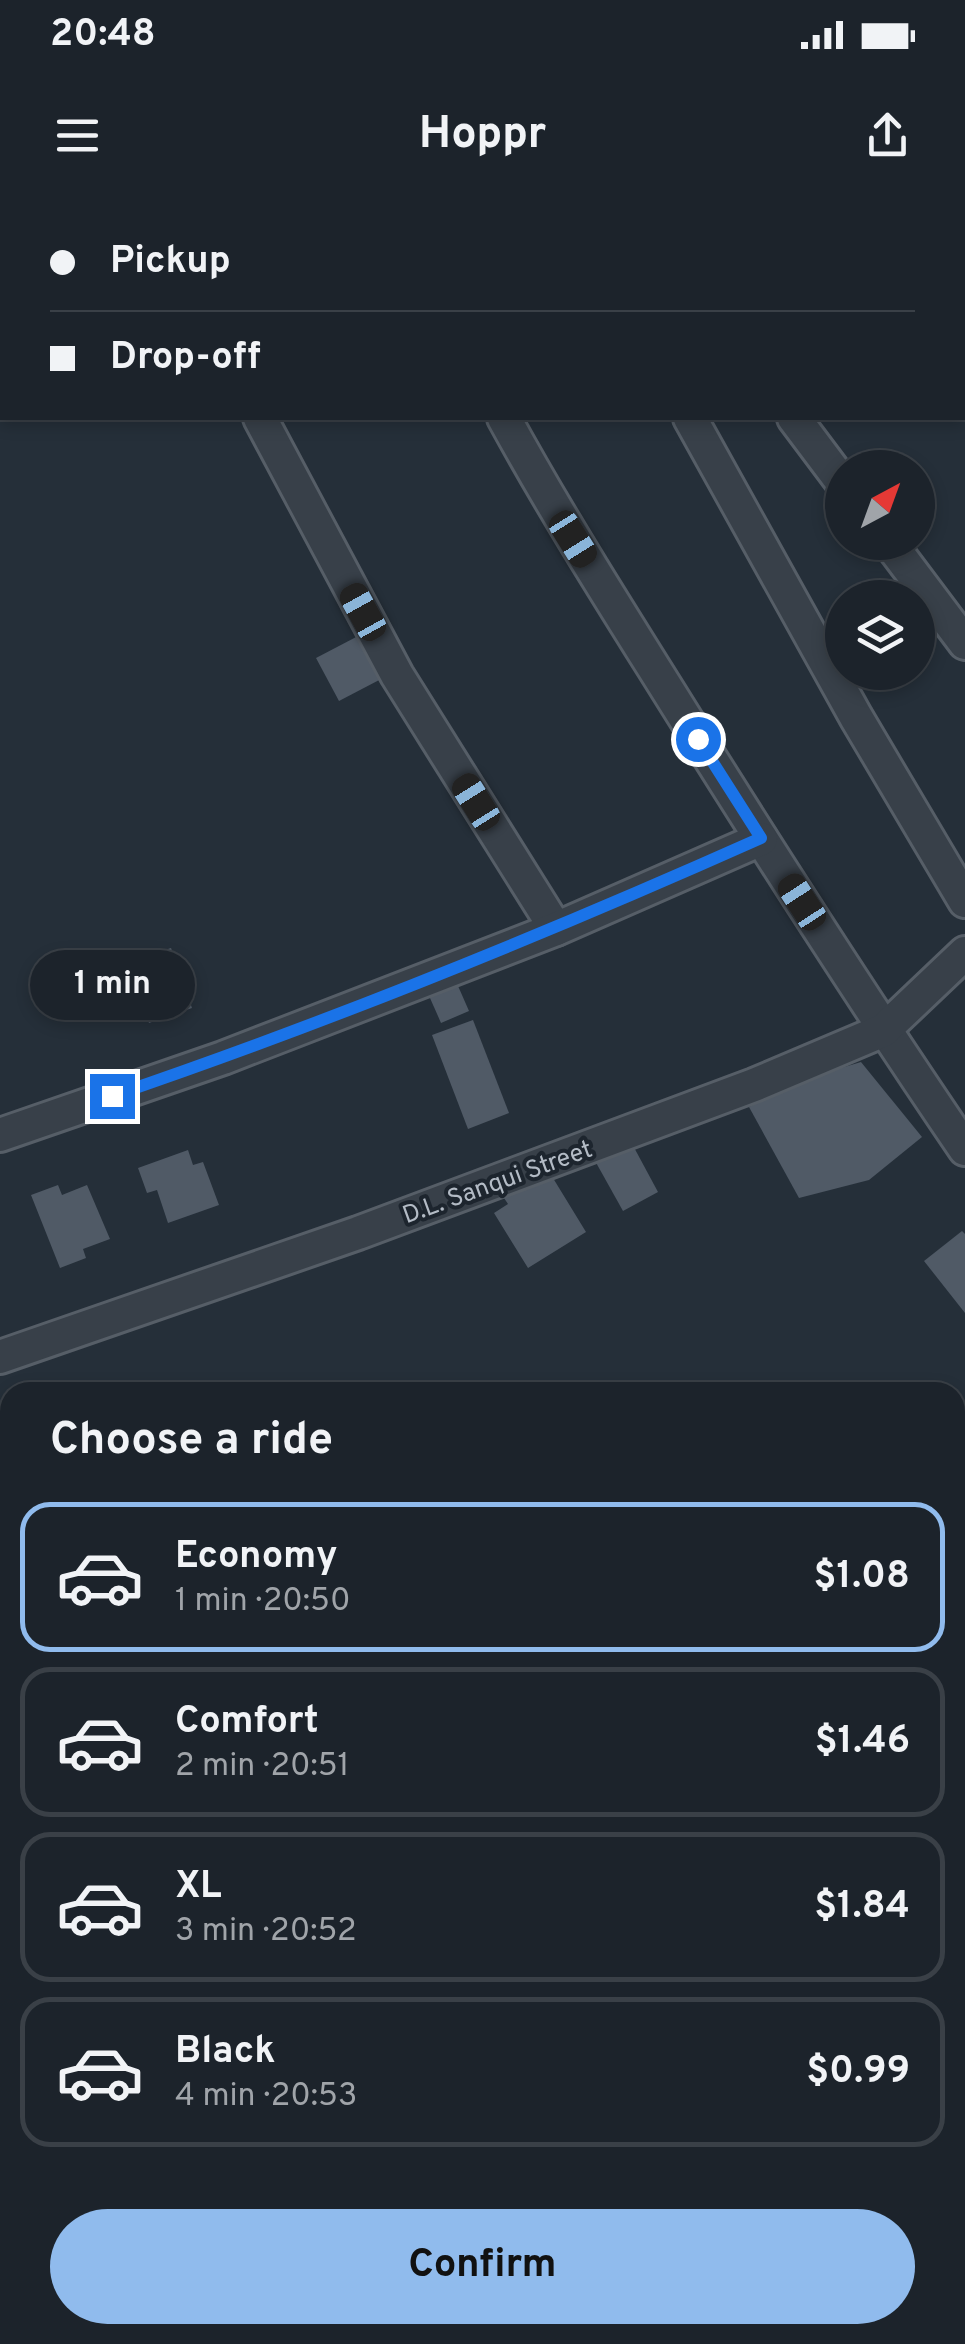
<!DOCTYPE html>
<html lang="en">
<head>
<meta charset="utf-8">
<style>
  body { margin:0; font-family:Overpass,sans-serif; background:#252b33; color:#f1f3f6; height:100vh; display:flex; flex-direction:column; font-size:38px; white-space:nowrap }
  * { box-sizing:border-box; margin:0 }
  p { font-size:32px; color:#a0a4a9 }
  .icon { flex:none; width:55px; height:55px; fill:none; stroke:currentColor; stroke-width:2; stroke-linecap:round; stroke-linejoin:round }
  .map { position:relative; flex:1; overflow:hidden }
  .side { position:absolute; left:0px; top:1182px; width:965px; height:962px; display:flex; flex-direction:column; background:#1c232b; border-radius:30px 30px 0 0; box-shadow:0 5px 15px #0003,0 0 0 2px #3a4047 }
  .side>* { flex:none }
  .top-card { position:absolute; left:0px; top:0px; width:965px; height:220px; box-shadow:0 5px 15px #0003,0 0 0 2px #3a4047; display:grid; align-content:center; height:220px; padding:0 50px; background:#1c232b }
  .needle { width:65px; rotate:41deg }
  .controls { position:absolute; left:825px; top:250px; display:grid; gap:20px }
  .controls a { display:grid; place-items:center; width:110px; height:110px; border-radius:50%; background:#1c232b; box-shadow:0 5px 15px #0003,0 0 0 2px #3a4047; font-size:50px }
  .end { position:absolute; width:45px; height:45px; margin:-22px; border:12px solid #1a73e8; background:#fff; box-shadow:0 0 0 5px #fff }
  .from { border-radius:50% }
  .bubble { position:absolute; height:70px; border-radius:35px; background:#1c232b; box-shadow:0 5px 15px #0003,0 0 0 2px #3a4047; font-size:32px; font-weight:700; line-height:70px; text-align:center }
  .car { position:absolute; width:30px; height:60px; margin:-30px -15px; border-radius:12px; box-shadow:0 0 8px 2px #0007; background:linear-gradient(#222 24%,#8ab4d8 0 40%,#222 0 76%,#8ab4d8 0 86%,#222 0) }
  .top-card b { display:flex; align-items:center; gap:35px; height:95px; font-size:38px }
  .top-card b+b { border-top:2px solid #3a4047 }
  .top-card i { width:25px; height:25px; background:#f1f3f6 }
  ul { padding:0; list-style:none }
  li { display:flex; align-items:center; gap:30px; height:150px; margin:0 20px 15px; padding:0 30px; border:5px solid #3a4047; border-radius:30px }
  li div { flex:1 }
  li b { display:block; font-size:38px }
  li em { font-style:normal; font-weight:700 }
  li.active { border-color:#90bbed }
  li>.icon { width:90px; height:90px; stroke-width:1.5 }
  h2 { padding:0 50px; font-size:45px; line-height:120px }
  .primary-button { display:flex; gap:20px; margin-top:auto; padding:20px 50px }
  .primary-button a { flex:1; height:115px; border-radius:60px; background:#90bbed; color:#111; font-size:40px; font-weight:700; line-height:115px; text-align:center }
  .status { display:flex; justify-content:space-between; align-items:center; height:70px; padding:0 50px; background:#1c232b; direction:ltr }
  .status svg { height:28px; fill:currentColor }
  header { display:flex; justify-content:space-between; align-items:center; height:130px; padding:0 50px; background:#1c232b; font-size:45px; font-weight:700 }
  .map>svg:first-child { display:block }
</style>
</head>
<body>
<div class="status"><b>20:48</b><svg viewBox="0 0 49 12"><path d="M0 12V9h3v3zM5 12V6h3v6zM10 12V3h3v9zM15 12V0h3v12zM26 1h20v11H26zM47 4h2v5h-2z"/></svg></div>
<header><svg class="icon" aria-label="menu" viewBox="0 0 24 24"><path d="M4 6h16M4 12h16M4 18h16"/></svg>Hoppr<svg class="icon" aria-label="share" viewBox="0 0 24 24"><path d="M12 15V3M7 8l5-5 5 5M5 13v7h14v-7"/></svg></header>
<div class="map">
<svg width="965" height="2144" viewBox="0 0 965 2144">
  <rect width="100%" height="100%" fill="#252f39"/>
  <g fill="#505a66">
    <polygon points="360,435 383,478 339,501 316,458"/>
    <polygon points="171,748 192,808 149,823 128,762"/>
    <polygon points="451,770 469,811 441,823 423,782"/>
    <polygon points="473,820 509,913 468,929 432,835"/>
    <polygon points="861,862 922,937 869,980 799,998 749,907 791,883"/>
    <polygon points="630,940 658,992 623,1011 594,959"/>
    <polygon points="188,950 193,965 203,962 219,1005 168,1023 157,990 147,993 138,968"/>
    <polygon points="545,965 586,1032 528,1068 494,1013 508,1004 500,992"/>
    <polygon points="58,985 62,995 87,985 110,1039 83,1049 86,1058 60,1068 31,995"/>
    <polygon points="962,1031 965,1034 965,1113 924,1061"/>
    <polygon points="3,1785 10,1795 10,1834 0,1841 0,1788"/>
    <polygon points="0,1908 10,1922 10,2032 0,2040"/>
    <polygon points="118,2135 171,2135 176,2144 123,2144"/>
  </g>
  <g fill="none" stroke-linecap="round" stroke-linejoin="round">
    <defs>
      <g id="minor">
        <polyline points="156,0 157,2"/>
        <polyline points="385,0 387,2"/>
        <polyline points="475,0 479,2"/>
        <polyline points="810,2 813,0"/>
        <polyline points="260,218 397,475 556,729"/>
        <path d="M504,218C562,324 628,426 692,529C781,671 871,811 965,949"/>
        <polyline points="690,218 856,517 965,701"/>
        <polyline points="794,218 842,282"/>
        <polyline points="889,342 965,443"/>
        <polyline points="0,935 223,858 556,729 761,639"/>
        <polyline points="0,1157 358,1033 754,885 884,830 965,753"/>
        <polyline points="955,1320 965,1310"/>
        <polyline points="955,1367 965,1381"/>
      </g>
    </defs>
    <use href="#minor" stroke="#565e67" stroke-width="38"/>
    <use href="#minor" stroke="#384049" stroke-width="32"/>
  </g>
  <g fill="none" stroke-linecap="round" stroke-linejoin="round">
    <path stroke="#1a73e8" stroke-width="12" d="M112,896C332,821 548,733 761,638L698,539"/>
  </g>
  <g text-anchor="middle" stroke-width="8" stroke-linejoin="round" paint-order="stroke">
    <g font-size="25" fill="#b3bbc5" stroke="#1d252e">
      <text transform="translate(497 981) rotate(-20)" y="9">D.L. Sanqui Street</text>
    </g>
  </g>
</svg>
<div class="controls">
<a><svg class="needle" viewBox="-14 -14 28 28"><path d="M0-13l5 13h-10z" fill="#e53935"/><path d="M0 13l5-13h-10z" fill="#a0a4a9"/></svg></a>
<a><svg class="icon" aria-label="layers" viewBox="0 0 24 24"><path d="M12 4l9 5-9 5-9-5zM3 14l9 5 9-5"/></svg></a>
</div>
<i class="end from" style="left:698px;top:539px"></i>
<i class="end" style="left:112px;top:896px"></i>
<div class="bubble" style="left:30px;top:750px;width:165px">1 min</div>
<i class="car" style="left:573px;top:339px;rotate:148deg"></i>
<i class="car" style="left:363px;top:412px;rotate:331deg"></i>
<i class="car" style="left:476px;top:602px;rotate:328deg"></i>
<i class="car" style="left:802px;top:702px;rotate:327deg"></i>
<div class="top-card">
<b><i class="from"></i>Pickup</b>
<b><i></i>Drop-off</b>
</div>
<section class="side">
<h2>Choose a ride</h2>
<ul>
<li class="active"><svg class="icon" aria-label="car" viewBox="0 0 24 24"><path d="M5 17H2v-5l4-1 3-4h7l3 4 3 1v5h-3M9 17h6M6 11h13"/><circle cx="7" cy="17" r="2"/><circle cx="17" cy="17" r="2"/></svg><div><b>Economy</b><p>1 min · 20:50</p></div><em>$1.08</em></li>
<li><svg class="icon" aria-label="car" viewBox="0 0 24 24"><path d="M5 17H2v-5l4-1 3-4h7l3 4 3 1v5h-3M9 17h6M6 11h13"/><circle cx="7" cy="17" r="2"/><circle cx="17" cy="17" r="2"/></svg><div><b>Comfort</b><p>2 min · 20:51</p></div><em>$1.46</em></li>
<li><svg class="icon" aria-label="car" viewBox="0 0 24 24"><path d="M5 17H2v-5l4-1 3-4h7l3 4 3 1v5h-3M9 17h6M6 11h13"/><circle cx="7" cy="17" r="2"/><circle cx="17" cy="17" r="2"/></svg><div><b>XL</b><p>3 min · 20:52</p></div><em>$1.84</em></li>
<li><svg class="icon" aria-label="car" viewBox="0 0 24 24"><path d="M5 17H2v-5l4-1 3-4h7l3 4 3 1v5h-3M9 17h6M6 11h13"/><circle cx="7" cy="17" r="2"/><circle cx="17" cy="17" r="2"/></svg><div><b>Black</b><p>4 min · 20:53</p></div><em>$0.99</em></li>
</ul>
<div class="primary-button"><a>Confirm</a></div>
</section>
</div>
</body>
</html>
